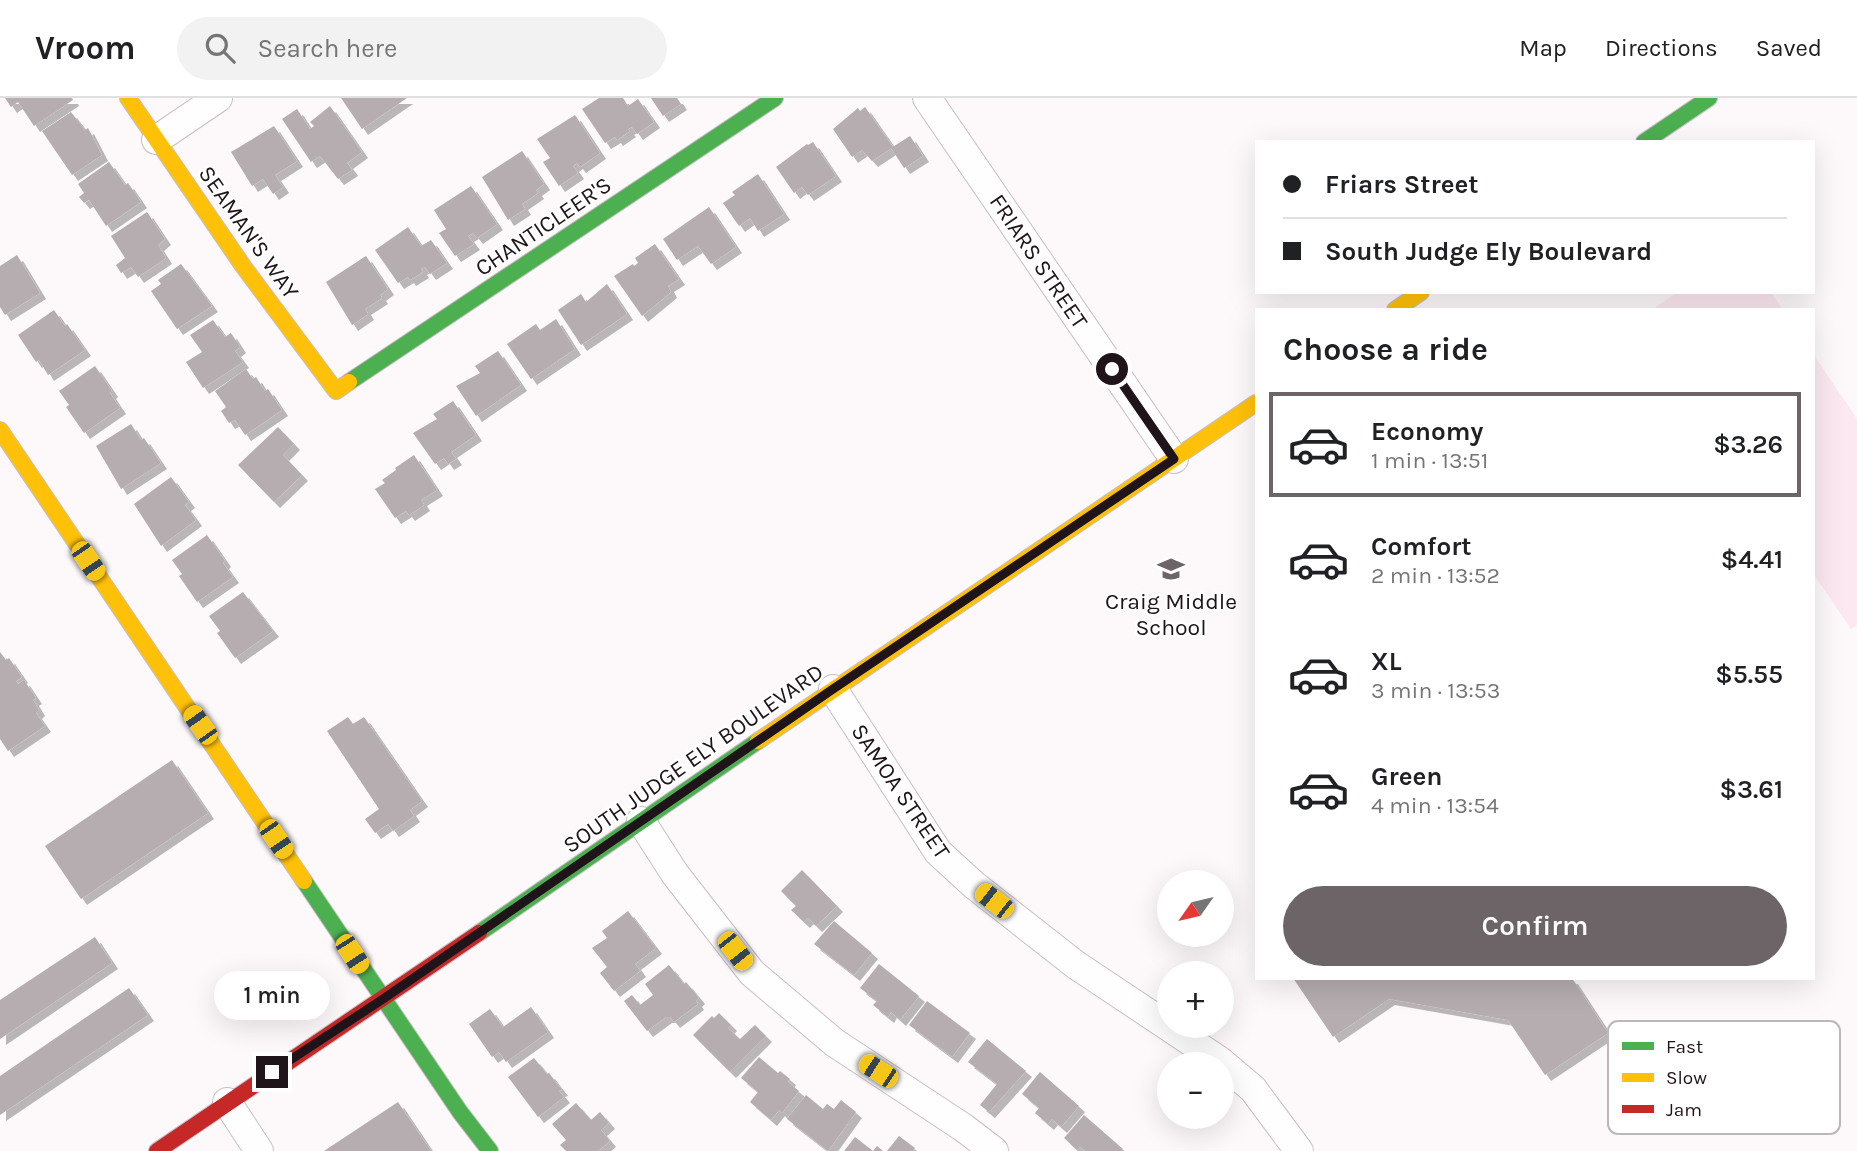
<!DOCTYPE html>
<html lang="en">
<head>
<meta charset="utf-8">
<style>
  body { margin:0; font-family:Karla,sans-serif; background:#f2f2f2; color:#202124; height:100vh; display:flex; flex-direction:column; font-size:26px; white-space:nowrap }
  * { box-sizing:border-box; margin:0 }
  p { font-size:23px; color:#757577 }
  .icon { flex:none; width:38px; height:38px; fill:none; stroke:currentColor; stroke-width:2; stroke-linecap:round; stroke-linejoin:round }
  .map { position:relative; flex:1; overflow:hidden }
  .panel { position:absolute; left:1255px; top:210px; width:560px; height:672px; display:flex; flex-direction:column; background:#fff; border-radius:0px; box-shadow:0 7px 28px #0002 }
  .panel>* { flex:none }
  .banner { position:absolute; left:1255px; top:42px; width:560px; height:154px; border-radius:0px; box-shadow:0 7px 28px #0002; display:grid; align-content:center; height:154px; padding:0 28px; background:#fff }
  .needle { width:46px; rotate:236deg }
  .buttons { position:absolute; left:1157px; top:772px; display:grid; gap:14px }
  .buttons a { display:grid; place-items:center; width:77px; height:77px; border-radius:50%; background:#fff; box-shadow:0 7px 28px #0002; font-size:35px }
  .end { position:absolute; width:32px; height:32px; margin:-16px; border:9px solid #1f141a; background:#fff; box-shadow:0 0 0 4px #fff }
  .from { border-radius:50% }
  .bubble { position:absolute; height:49px; border-radius:24px; background:#fff; box-shadow:0 7px 28px #0002; font-size:23px; font-weight:600; line-height:49px; text-align:center }
  .car { position:absolute; width:21px; height:42px; margin:-21px -10px; border-radius:9px; box-shadow:0 0 5px 2px #0007; background:linear-gradient(#f5c518 24%,#345 0 40%,#f5c518 0 76%,#345 0 86%,#f5c518 0) }
  .banner b { display:flex; align-items:center; gap:24px; height:66px; font-size:26px }
  .banner b+b { border-top:2px solid #e0e0e0 }
  .banner i { width:18px; height:18px; background:#202124 }
  ul { padding:0; list-style:none }
  li { display:flex; align-items:center; gap:21px; height:105px; margin:0 14px 10px; padding:0 14px; border:4px solid transparent; border-radius:0px }
  li div { flex:1 }
  li b { display:block; font-size:26px }
  li em { font-style:normal; font-weight:600 }
  li.on { border-color:#6d6468 }
  li>.icon { width:63px; height:63px; stroke-width:1.5 }
  h2 { padding:0 28px; font-size:32px; line-height:84px }
  .primary-button { display:flex; gap:14px; margin-top:auto; padding:14px 28px }
  .primary-button a { flex:1; height:80px; border-radius:42px; background:#6d6468; color:#fff; font-size:28px; font-weight:600; line-height:80px; text-align:center }
  header { display:flex; align-items:center; gap:42px; box-sizing:border-box; height:98px; padding:0 35px; background:#fff; border-bottom:2px solid #e0e0e0 }
  header strong { font-size:33px }
  nav { display:flex; gap:38px; margin-inline-start:auto; font-size:24px }
  .search { width:490px; height:63px; background:#f2f2f2; display:flex; align-items:center; gap:18px; box-sizing:border-box; padding:0 24px; border-radius:38px; color:#757577; font-size:26px }
  .map>svg:first-child { display:block }
</style>
</head>
<body>
<header>
<strong>Vroom</strong>
<div class="search"><svg class="icon" aria-label="search" viewBox="0 0 24 24"><circle cx="10" cy="10" r="6"/><path d="M15 15l6 6"/></svg>Search here</div>
<nav><a>Map</a><a>Directions</a><a>Saved</a></nav>
</header>
<div class="map">
<svg width="1857" height="1053" viewBox="0 0 1857 1053">
  <defs>
    <filter id="shadow"><feDropShadow dx="6" dy="6" stdDeviation="0" flood-color="#0004"/></filter>
  </defs>
  <rect width="100%" height="100%" fill="#fdf8fa"/>
  <g fill="#fce8f1">
    <polygon points="1677,194 1771,194 1783,212 1652,212"/>
    <polygon points="1813,256 1857,321 1857,527 1851,531 1813,475"/>
  </g>
  <g fill="#b5adb0" filter="url(#shadow)">
    <polygon points="5,0 72,0 73,2 34,28 18,4 11,9"/>
    <polygon points="341,0 407,0 362,31"/>
    <polygon points="599,0 623,0 628,8 638,1 654,24 637,36 632,29 628,31 630,33 617,42 615,39 605,45 582,11"/>
    <polygon points="651,0 677,0 681,6 663,18"/>
    <polygon points="330,8 362,54 347,65 352,72 338,81 320,58 311,64 282,21 297,11 310,31 314,28 310,24"/>
    <polygon points="865,9 893,49 872,63 862,52 852,59 833,31 858,10 860,13"/>
    <polygon points="71,14 85,32 88,30 102,57 72,77 42,33"/>
    <polygon points="575,17 600,55 580,69 577,65 573,68 578,75 559,88 543,64 550,60 537,41"/>
    <polygon points="274,28 297,63 275,77 283,89 273,96 263,81 252,88 231,54"/>
    <polygon points="910,38 923,58 904,70 891,50"/>
    <polygon points="813,44 836,78 808,97 802,89 794,95 776,69 807,46 808,47"/>
    <polygon points="522,53 544,86 536,92 538,95 522,106 525,111 508,122 482,79"/>
    <polygon points="109,64 125,87 128,85 141,104 106,128 89,102 84,105 79,99 84,95 78,86"/>
    <polygon points="758,76 784,116 758,133 750,120 739,128 723,105 735,97 732,94"/>
    <polygon points="471,88 497,126 477,140 473,135 468,138 474,146 455,158 439,135 446,131 434,112"/>
    <polygon points="709,109 736,149 711,166 698,148 677,162 663,141"/>
    <polygon points="147,114 165,141 158,147 166,160 138,179 131,169 121,175 116,167 125,160 111,138"/>
    <polygon points="408,129 421,148 431,142 447,165 430,176 425,169 421,171 423,174 410,182 408,179 398,185 375,152"/>
    <polygon points="655,146 679,181 668,188 671,194 642,218 614,178 633,166 634,168 638,165 635,160"/>
    <polygon points="17,157 40,195 5,217 0,209 0,168"/>
    <polygon points="366,158 388,191 380,197 382,200 365,211 368,216 352,227 326,184"/>
    <polygon points="181,166 212,208 177,231 151,193 161,186 158,182"/>
    <polygon points="607,186 627,216 581,247 558,212 581,196 586,204"/>
    <polygon points="54,212 65,228 67,226 85,252 48,277 39,262 36,264 18,237"/>
    <polygon points="556,221 575,251 531,281 507,246 536,226 540,232"/>
    <polygon points="213,222 225,239 231,235 240,249 235,253 243,264 203,290 186,264 202,254 190,237"/>
    <polygon points="498,253 521,287 476,318 456,288 480,275 475,268"/>
    <polygon points="95,268 112,293 110,295 120,310 84,335 66,309 69,307 59,293"/>
    <polygon points="246,271 253,281 256,279 265,293 268,291 282,312 245,337 235,322 229,325 221,313 226,309 215,293"/>
    <polygon points="453,303 476,337 451,354 456,361 448,366 444,360 435,366 413,335 437,321 433,316"/>
    <polygon points="131,326 141,342 144,340 161,365 121,391 96,348"/>
    <polygon points="278,329 294,346 283,357 302,377 274,404 238,367"/>
    <polygon points="414,357 437,392 421,402 424,407 409,417 406,413 395,420 375,391 385,385 382,382 396,372 395,370"/>
    <polygon points="171,379 189,404 185,407 196,422 161,448 134,406"/>
    <polygon points="207,437 225,463 223,465 233,479 197,504 179,478 182,476 172,462"/>
    <polygon points="243,494 273,533 235,560 217,535 220,533 209,518"/>
    <polygon points="0,554 6,562 9,560 22,579 16,583 18,586 24,582 36,600 33,602 39,612 36,615 45,628 8,653 0,641"/>
    <polygon points="348,619 353,626 364,619 422,703 410,712 414,718 393,733 388,726 375,735 365,721 379,711 327,633"/>
    <polygon points="172,662 208,715 81,801 45,748"/>
    <polygon points="802,772 837,808 816,828 808,820 804,824 791,812 796,808 781,793"/>
    <polygon points="628,813 656,850 635,866 640,873 614,893 600,875 607,869 592,850 607,840 602,833"/>
    <polygon points="834,823 872,855 854,877 814,846"/>
    <polygon points="95,839 112,865 0,941 0,902"/>
    <polygon points="879,866 919,898 900,922 891,914 888,919 873,907 877,903 860,890"/>
    <polygon points="669,867 684,886 686,884 699,900 696,903 698,906 674,924 670,919 666,919 647,933 624,903 632,897 640,907 653,897 645,886"/>
    <polygon points="1293,880 1572,880 1608,935 1545,977 1508,922 1389,901 1333,939"/>
    <polygon points="129,890 148,917 0,1017 0,978"/>
    <polygon points="927,903 970,935 952,959 909,927"/>
    <polygon points="531,909 548,934 506,964 499,954 492,959 469,926 490,911 503,929"/>
    <polygon points="719,915 731,927 728,930 740,941 755,927 766,938 730,974 693,937 712,918 714,920"/>
    <polygon points="987,941 1026,973 989,1014 980,1007 997,986 968,964"/>
    <polygon points="759,959 778,975 780,973 790,981 788,984 799,993 782,1015 779,1012 771,1022 750,1004 758,994 741,980"/>
    <polygon points="534,960 547,976 549,975 562,992 559,993 564,999 538,1019 508,979"/>
    <polygon points="1040,974 1079,1008 1061,1029 1052,1021 1048,1026 1035,1015 1039,1010 1022,996"/>
    <polygon points="806,997 823,1011 827,1006 834,1011 841,1002 856,1014 828,1053 787,1021"/>
    <polygon points="398,1004 431,1053 324,1053"/>
    <polygon points="576,1005 591,1022 600,1014 609,1025 601,1032 610,1043 598,1053 566,1053 560,1047 566,1042 552,1026"/>
    <polygon points="1084,1017 1123,1051 1121,1053 1085,1053 1080,1049 1077,1052 1064,1040"/>
    <polygon points="899,1038 915,1050 913,1053 887,1053"/>
    <polygon points="855,1039 873,1053 877,1048 883,1053 844,1053"/>
  </g>
  <g fill="none" stroke-linecap="round" stroke-linejoin="round">
    <defs>
      <g id="street">
        <polyline points="927,0 1174,361"/>
        <polyline points="156,42 218,0"/>
        <polyline points="833,591 938,754 974,787 1076,867 1220,963 1253,991 1299,1053"/>
        <polyline points="641,723 675,776 752,875 835,945 964,1030 994,1053"/>
        <polyline points="227,1004 259,1053"/>
      </g>
      <g id="fast">
        <polyline points="1644,44 1709,0"/>
        <polyline points="349,284 775,0"/>
        <polyline points="304,783 460,1014 490,1053"/>
        <polyline points="479,835 758,643"/>
      </g>
      <g id="slow">
        <polyline points="128,0 243,168 336,293 349,284"/>
        <polyline points="1395,212 1421,194"/>
        <polyline points="0,332 304,783"/>
        <polyline points="758,643 1256,305"/>
      </g>
      <polyline id="jam" points="157,1053 479,835"/>
    </defs>
    <use href="#street" stroke="#c8bfc4" stroke-width="30"/>
    <use href="#fast" stroke="#c8bfc4" stroke-width="18"/>
    <use href="#slow" stroke="#c8bfc4" stroke-width="18"/>
    <use href="#jam" stroke="#c8bfc4" stroke-width="18"/>
    <use href="#street" stroke="#fffefe" stroke-width="28"/>
    <use href="#fast" stroke="#4caf50" stroke-width="16"/>
    <use href="#slow" stroke="#ffc107" stroke-width="16"/>
    <use href="#jam" stroke="#c62828" stroke-width="16"/>
  </g>
  <g fill="none" stroke-linecap="round" stroke-linejoin="round">
    <polyline stroke="#1f141a" stroke-width="9" points="272,974 383,901 833,591 1174,361 1112,271"/>
  </g>
  <defs>
    <symbol id="school-bare" viewBox="-9 -9 18 18"><path d="M0-5L7-2L0 1L-7-2ZM-4 1L0 2.5L4 1V4Q0 6-4 4Z" fill="#6d6468" stroke="#fff" stroke-width="2.5" paint-order="stroke"/></symbol>
  </defs>
  <g fill-rule="evenodd">
    <use href="#school-bare" x="1152" y="452" width="38" height="38"/>
  </g>
  <g text-anchor="middle" stroke-width="5" stroke-linejoin="round" paint-order="stroke">
    <g font-size="23" fill="#1f141a" stroke="#fff">
      <text transform="translate(543 128) rotate(-34)" y="8">CHANTICLEER'S</text>
      <text transform="translate(249 134) rotate(55)" y="8">SEAMAN'S WAY</text>
      <text transform="translate(1039 163) rotate(56)" y="8">FRIARS STREET</text>
      <text transform="translate(693 660) rotate(-35)" y="8">SOUTH JUDGE ELY BOULEVARD</text>
      <text transform="translate(901 693) rotate(56)" y="8">SAMOA STREET</text>
    </g>
    <g font-size="23" fill="#1f141a" stroke="#fff">
      <text x="1171" y="511">Craig Middle<tspan x="1171" dy="26">School</tspan></text>
    </g>
  </g>
  <rect x="1608" y="923" width="232" height="113" rx="10" fill="#fff" stroke="#bcb8ba" stroke-width="2"/>
  <rect x="1622" y="944" width="32" height="8" fill="#4caf50"/>
  <rect x="1622" y="975" width="32" height="9" fill="#ffc107"/>
  <rect x="1622" y="1007" width="32" height="8" fill="#c62828"/>
  <g font-size="19" fill="#1f141a">
    <text x="1666" y="955">Fast</text>
    <text x="1666" y="986">Slow</text>
    <text x="1666" y="1018">Jam</text>
  </g>
</svg>
<div class="buttons">
<a><svg class="needle" viewBox="-14 -14 28 28"><path d="M0-13l5 13h-10z" fill="#e53935"/><path d="M0 13l5-13h-10z" fill="#757577"/></svg></a>
<a>+</a>
<a>−</a>
</div>
<i class="end from" style="left:1112px;top:271px"></i>
<i class="end" style="left:272px;top:974px"></i>
<div class="bubble" style="left:214px;top:873px;width:116px">1 min</div>
<i class="car" style="left:88px;top:463px;rotate:146deg"></i>
<i class="car" style="left:200px;top:627px;rotate:325deg"></i>
<i class="car" style="left:276px;top:741px;rotate:146deg"></i>
<i class="car" style="left:994px;top:803px;rotate:308deg"></i>
<i class="car" style="left:735px;top:853px;rotate:142deg"></i>
<i class="car" style="left:352px;top:856px;rotate:147deg"></i>
<i class="car" style="left:878px;top:973px;rotate:303deg"></i>
<div class="banner">
<b><i class="from"></i>Friars Street</b>
<b><i></i>South Judge Ely Boulevard</b>
</div>
<section class="panel">
<h2>Choose a ride</h2>
<ul>
<li class="on"><svg class="icon" aria-label="car" viewBox="0 0 24 24"><path d="M5 17H2v-5l4-1 3-4h7l3 4 3 1v5h-3M9 17h6M6 11h13"/><circle cx="7" cy="17" r="2"/><circle cx="17" cy="17" r="2"/></svg><div><b>Economy</b><p>1 min · 13:51</p></div><em>$3.26</em></li>
<li><svg class="icon" aria-label="car" viewBox="0 0 24 24"><path d="M5 17H2v-5l4-1 3-4h7l3 4 3 1v5h-3M9 17h6M6 11h13"/><circle cx="7" cy="17" r="2"/><circle cx="17" cy="17" r="2"/></svg><div><b>Comfort</b><p>2 min · 13:52</p></div><em>$4.41</em></li>
<li><svg class="icon" aria-label="car" viewBox="0 0 24 24"><path d="M5 17H2v-5l4-1 3-4h7l3 4 3 1v5h-3M9 17h6M6 11h13"/><circle cx="7" cy="17" r="2"/><circle cx="17" cy="17" r="2"/></svg><div><b>XL</b><p>3 min · 13:53</p></div><em>$5.55</em></li>
<li><svg class="icon" aria-label="car" viewBox="0 0 24 24"><path d="M5 17H2v-5l4-1 3-4h7l3 4 3 1v5h-3M9 17h6M6 11h13"/><circle cx="7" cy="17" r="2"/><circle cx="17" cy="17" r="2"/></svg><div><b>Green</b><p>4 min · 13:54</p></div><em>$3.61</em></li>
</ul>
<div class="primary-button"><a>Confirm</a></div>
</section>
</div>
</body>
</html>
